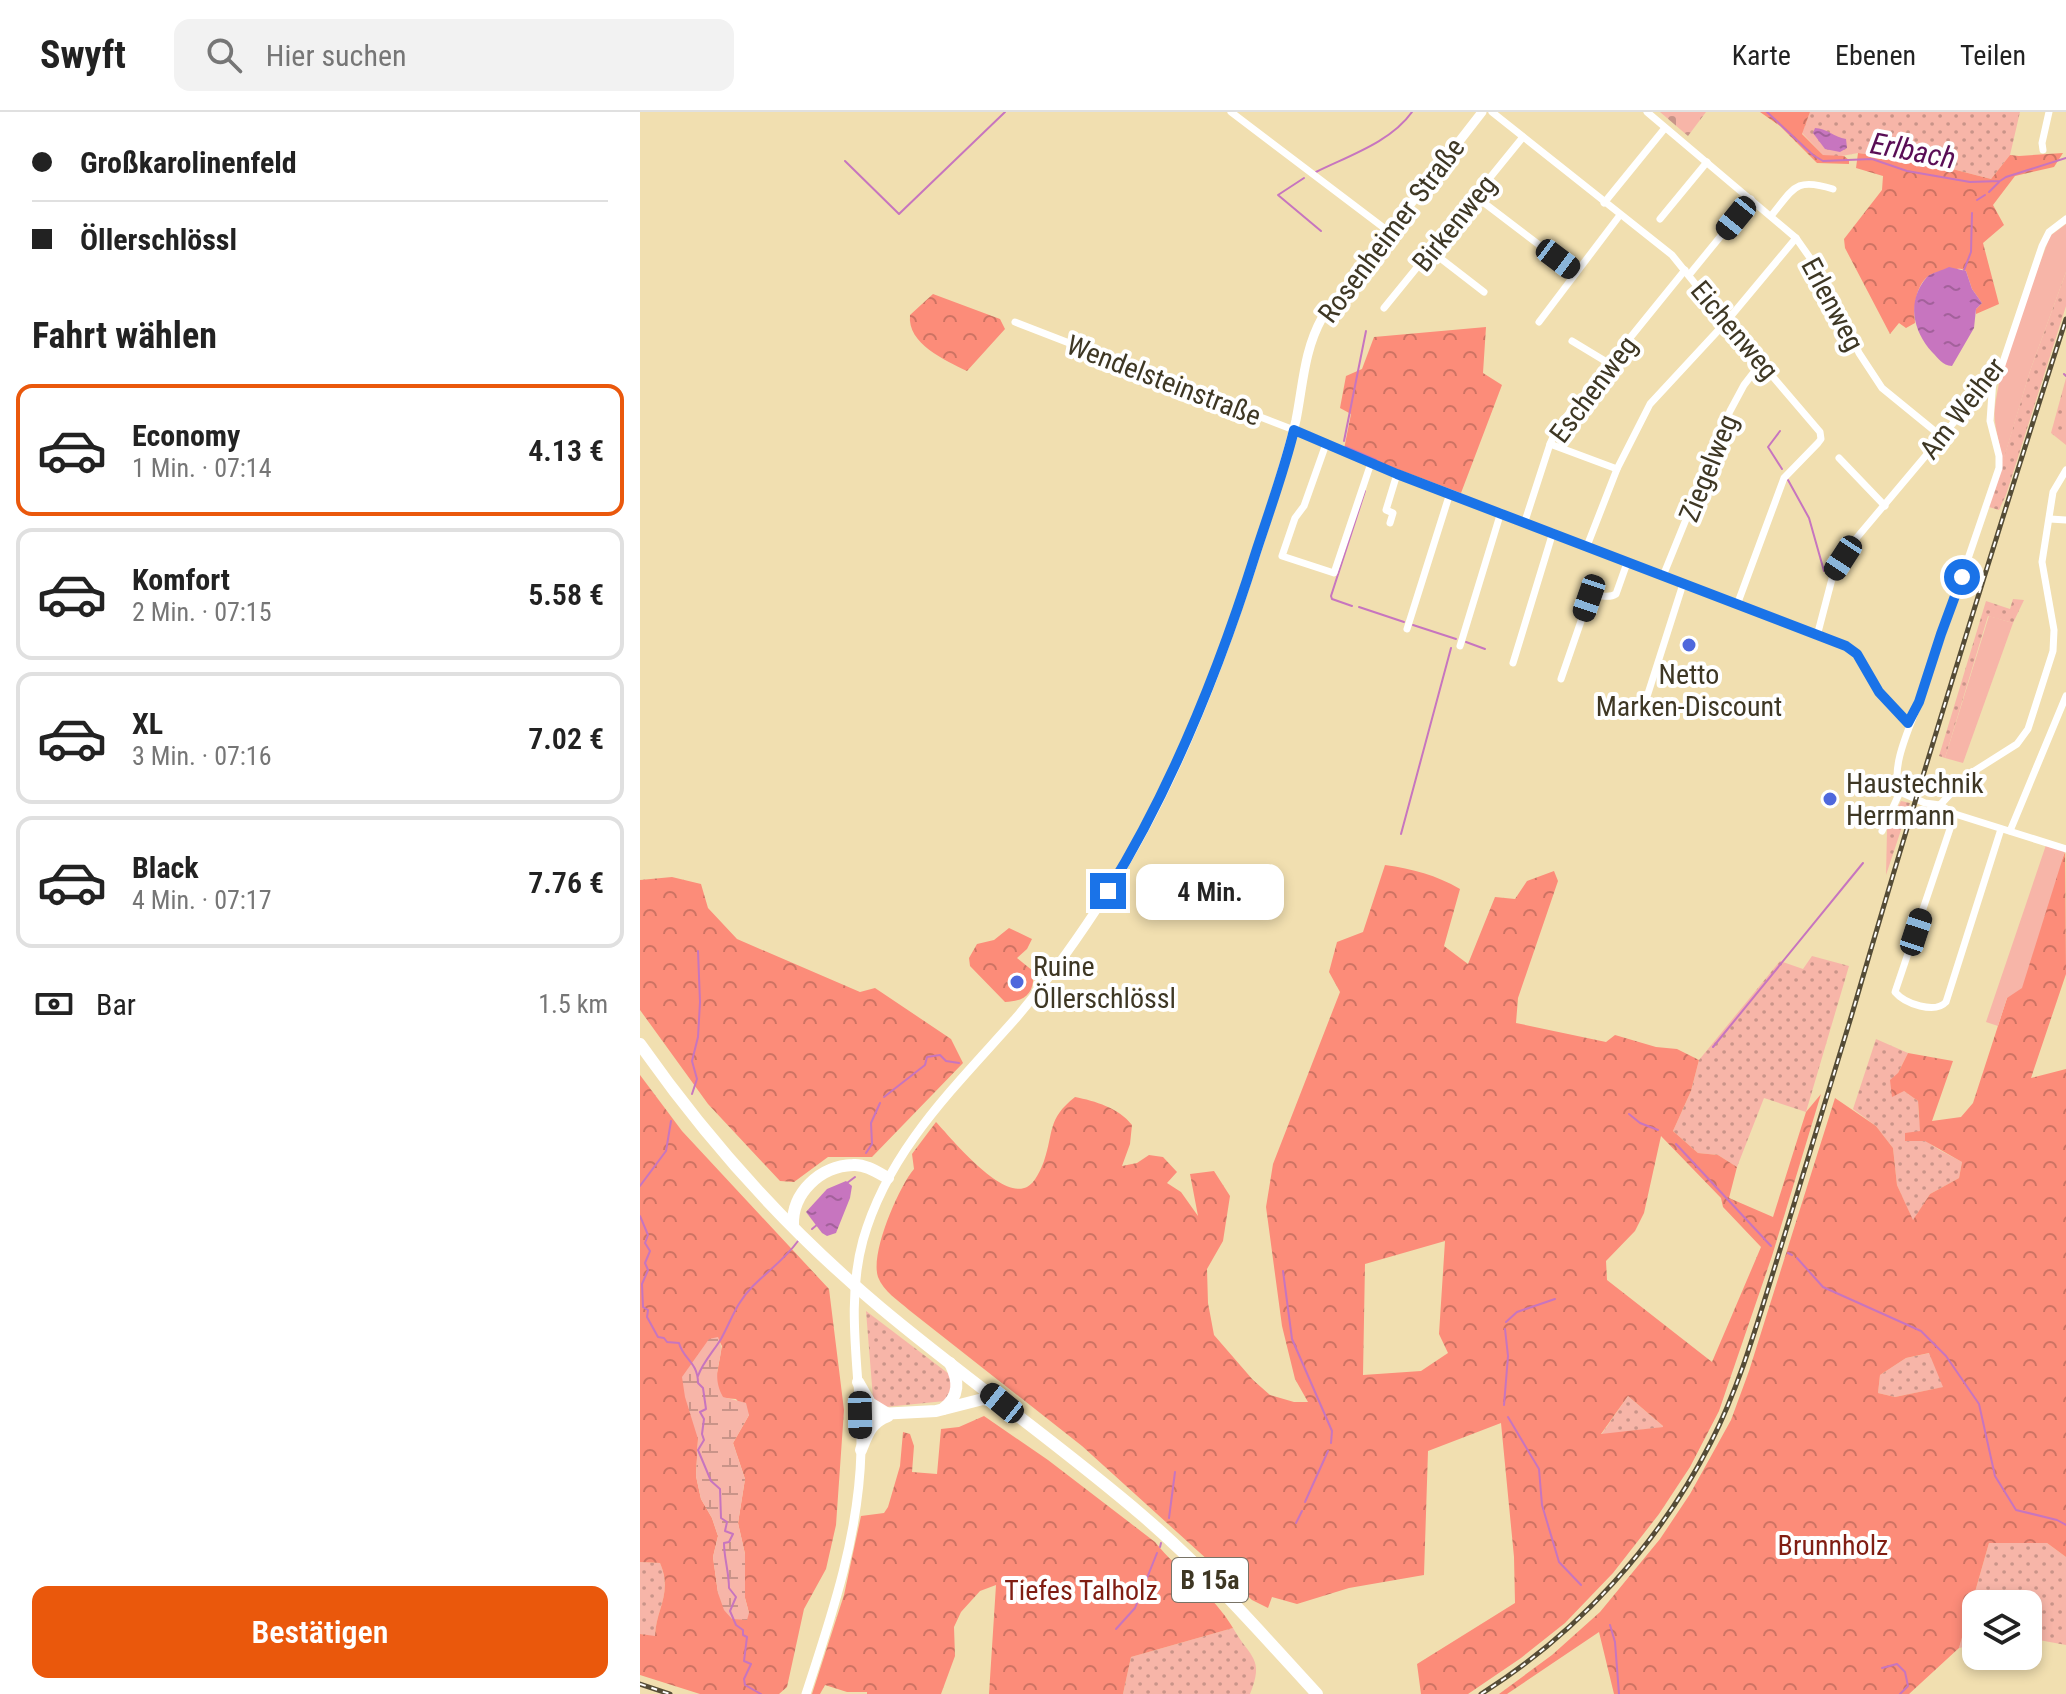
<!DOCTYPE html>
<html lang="de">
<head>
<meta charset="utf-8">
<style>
  body { margin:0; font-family:"Roboto Condensed",sans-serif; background:#f2f2f2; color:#222; height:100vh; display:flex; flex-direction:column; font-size:30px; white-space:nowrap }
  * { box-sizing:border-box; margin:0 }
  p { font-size:26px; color:#767676 }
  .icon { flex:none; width:44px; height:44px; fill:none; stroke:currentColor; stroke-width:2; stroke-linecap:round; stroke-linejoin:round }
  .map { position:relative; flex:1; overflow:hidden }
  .details { display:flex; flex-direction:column; background:#fff; width:640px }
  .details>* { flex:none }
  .top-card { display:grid; align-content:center; height:176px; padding:0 32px; background:#fff }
  .fabs { position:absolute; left:1322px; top:1478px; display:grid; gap:16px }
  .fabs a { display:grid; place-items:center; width:80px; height:80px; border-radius:16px; background:#fff; box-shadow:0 4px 12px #0003; font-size:40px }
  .end { position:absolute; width:36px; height:36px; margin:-18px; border:10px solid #1a73e8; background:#fff; box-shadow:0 0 0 4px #fff }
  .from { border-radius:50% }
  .bubble { position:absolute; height:56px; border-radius:16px; background:#fff; box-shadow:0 4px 12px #0003; font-size:26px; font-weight:600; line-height:56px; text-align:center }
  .car { position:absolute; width:24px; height:48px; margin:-24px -12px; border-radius:10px; box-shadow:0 0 6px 2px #0007; background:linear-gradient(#222 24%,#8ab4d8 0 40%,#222 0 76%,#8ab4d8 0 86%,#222 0) }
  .top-card b { display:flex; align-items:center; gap:28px; height:76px; font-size:30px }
  .top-card b+b { border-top:2px solid #e0e0e0 }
  .top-card i { width:20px; height:20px; background:#222 }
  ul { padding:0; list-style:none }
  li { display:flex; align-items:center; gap:24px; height:132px; margin:0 16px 12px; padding:0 16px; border:4px solid #e0e0e0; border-radius:16px }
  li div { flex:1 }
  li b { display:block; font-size:30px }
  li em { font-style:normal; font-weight:600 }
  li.current { border-color:#ea580c }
  li>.icon { width:72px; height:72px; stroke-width:1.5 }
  h2 { padding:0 32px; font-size:36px; line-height:96px }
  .pay { display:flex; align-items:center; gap:20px; height:88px; padding:0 32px; font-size:30px }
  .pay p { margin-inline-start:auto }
  .primary-button { display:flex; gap:16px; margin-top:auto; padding:16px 32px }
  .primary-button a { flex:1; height:92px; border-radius:16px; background:#ea580c; color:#fff; font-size:32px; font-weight:600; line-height:92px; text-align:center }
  header { display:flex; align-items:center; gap:48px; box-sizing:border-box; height:112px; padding:0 40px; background:#fff; border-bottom:2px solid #e0e0e0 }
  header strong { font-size:38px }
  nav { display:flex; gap:44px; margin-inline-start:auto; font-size:28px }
  .search { width:560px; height:72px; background:#f2f2f2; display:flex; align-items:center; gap:20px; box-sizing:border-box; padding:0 28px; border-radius:16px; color:#767676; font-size:30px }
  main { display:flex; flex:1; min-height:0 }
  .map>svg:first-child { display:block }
</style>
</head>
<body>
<header>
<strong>Swyft</strong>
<div class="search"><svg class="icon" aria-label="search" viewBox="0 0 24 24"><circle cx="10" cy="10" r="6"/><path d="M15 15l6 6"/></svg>Hier suchen</div>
<nav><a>Karte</a><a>Ebenen</a><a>Teilen</a></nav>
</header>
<main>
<section class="details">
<div class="top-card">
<b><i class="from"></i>Großkarolinenfeld</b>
<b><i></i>Öllerschlössl</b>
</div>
<h2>Fahrt wählen</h2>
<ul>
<li class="current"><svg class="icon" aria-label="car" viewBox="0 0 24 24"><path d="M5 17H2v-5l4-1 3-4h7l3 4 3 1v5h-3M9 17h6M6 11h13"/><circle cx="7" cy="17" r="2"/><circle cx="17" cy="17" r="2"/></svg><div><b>Economy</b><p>1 Min. · 07:14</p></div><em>4.13 €</em></li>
<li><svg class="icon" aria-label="car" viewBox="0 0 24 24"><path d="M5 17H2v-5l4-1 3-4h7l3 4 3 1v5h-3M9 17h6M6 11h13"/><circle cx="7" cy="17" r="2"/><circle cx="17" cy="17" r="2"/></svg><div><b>Komfort</b><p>2 Min. · 07:15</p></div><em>5.58 €</em></li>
<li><svg class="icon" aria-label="car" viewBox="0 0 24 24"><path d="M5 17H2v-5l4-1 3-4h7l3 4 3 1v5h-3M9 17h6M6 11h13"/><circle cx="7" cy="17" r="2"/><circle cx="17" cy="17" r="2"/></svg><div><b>XL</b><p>3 Min. · 07:16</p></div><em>7.02 €</em></li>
<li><svg class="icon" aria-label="car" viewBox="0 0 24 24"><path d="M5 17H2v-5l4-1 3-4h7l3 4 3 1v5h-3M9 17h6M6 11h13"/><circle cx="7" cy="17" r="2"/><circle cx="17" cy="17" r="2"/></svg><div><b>Black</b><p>4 Min. · 07:17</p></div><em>7.76 €</em></li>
</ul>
<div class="pay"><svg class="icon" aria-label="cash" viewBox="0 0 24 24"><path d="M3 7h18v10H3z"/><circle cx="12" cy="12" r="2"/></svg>Bar<p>1.5 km</p></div>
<div class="primary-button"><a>Bestätigen</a></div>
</section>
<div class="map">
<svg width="1426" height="1582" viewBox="0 0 1426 1582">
  <defs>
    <pattern id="grass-dots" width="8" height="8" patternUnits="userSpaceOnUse" patternTransform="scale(2)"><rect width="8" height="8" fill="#f7b5a8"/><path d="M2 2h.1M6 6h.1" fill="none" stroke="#c99489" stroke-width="1.8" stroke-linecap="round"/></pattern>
    <pattern id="forest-crowns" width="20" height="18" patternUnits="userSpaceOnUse" patternTransform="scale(2)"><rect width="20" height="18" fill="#fc8c79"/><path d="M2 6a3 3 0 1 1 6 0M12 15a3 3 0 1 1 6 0" fill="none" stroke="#cd7363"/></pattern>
    <pattern id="wetland-marsh" width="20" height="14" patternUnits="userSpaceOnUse" patternTransform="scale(2)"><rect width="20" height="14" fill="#f7b5a8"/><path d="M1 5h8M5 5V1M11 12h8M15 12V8" fill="none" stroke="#c99489"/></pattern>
    <pattern id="cemetery-stones" width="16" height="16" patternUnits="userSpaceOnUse" patternTransform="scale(2)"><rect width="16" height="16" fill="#f7b5a8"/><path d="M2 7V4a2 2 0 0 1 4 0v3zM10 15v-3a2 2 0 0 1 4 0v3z" fill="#c99489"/></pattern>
    <pattern id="water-ripples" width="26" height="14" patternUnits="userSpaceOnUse" patternTransform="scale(2)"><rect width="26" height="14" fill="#c775bf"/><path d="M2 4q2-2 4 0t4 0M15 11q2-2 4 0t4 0" fill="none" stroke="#a3619b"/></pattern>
  </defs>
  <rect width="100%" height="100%" fill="#f1dfb0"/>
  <g fill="url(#grass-dots)">
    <polygon points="1170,0 1380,0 1370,43 1351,67 1289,51 1218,41 1196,45 1183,43 1162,21"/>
    <polygon points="1426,160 1426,194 1366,383 1359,398 1349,395 1390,259"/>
    <polygon points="1426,266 1426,333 1411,321"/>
    <polygon points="1373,487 1384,488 1373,511 1348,504 1305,646 1299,644 1346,489 1370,497"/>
    <polygon points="1261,689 1270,691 1246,763 1247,718"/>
    <polygon points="1172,844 1209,854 1166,1000 1124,986 1097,1055 1078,1043 1058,1041 1033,1019 1051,979 1059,948 1140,849 1163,857"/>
    <path d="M1236,927L1268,941L1258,961L1264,979L1278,989C1280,1034 1285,1029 1322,1050L1319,1066L1290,1082L1273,1109L1257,1073L1253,1036L1236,1014L1213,997Z"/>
    <polygon points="226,1199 309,1262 313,1272 305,1289 245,1295 233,1286"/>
    <polygon points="1290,1241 1304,1275 1255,1285 1238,1281 1240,1263 1266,1246"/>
    <polygon points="988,1284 1024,1315 961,1323"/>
    <polygon points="1349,1431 1407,1431 1426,1445 1426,1533 1388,1526 1388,1492 1336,1492 1336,1533 1319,1536"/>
    <path d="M0,1450L20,1451C33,1481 16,1496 15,1525L0,1522Z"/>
    <path d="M593,1516C610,1546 625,1546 610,1582H483L491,1545Z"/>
  </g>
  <g fill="url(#forest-crowns)" fill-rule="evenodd">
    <polygon points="1120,0 1170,0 1162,22 1183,43 1204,44 1209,48 1209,52 1177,51 1140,14"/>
    <path d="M1218,41L1289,51L1351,67L1370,43L1379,44L1423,41L1414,55L1375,64L1353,93L1364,113L1343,131L1359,192L1336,202V197L1342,191L1332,177L1326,159C1319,155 1316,157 1308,159C1303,160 1299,159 1295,161C1276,166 1273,196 1275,211L1266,216L1259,211L1250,222L1205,136L1204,127L1242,78L1243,64L1216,56Z"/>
    <path d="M293,182L360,207L365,217L327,259C305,248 267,232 270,203Z"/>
    <polygon points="846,215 843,261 862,273 821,381 704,337 711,302 700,296 706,264 722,257 734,225"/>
    <path d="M1425,740L1426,862L1391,966L1426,957V1445L1407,1431H1349L1319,1536L1269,1582H974L959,1520L867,1582H859L912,1543L960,1500L1020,1427L1050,1382L1091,1308L1109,1259L1195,986L1236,1014L1253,1036L1257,1073L1273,1108L1290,1082L1319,1066L1322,1050L1285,1029H1265V1021L1280,1019L1278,989L1264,979L1252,985L1250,968L1258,961L1268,941L1313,949L1292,1009L1321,1005L1333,991L1367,886ZM1289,1241L1303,1275L1255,1285L1238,1281L1240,1263L1266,1246Z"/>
    <path d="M745,753C773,757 796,763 820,777L804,834L828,852L855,785L875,787L887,769L914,759L918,769L878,886L876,911L966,930L975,923L1016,935L1037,937L1059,948L1051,979L1033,1019L1058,1041L1078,1043L1097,1055L1089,1086L1133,1105L1166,1000L1181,982L1132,1144L1079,1299L1050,1355L1019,1402L973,1461L925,1511L881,1546L828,1582H781L777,1552L875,1491L874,1445L861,1311L788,1339L784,1463L709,1476L657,1492L632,1485L628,1496L612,1488L442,1334L269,1198C259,1189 243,1179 238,1165C230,1142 258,1076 274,1057L272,1042L296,1010C312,1027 361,1088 387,1075C395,1071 401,1057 404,1049C414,1020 407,1007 435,985C455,989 479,996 492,1013L490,1032L482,1054L497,1051L509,1043L523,1045L537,1060L527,1071L541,1080L558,1104L550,1062L574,1059L590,1084L583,1129L567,1157L568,1191L574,1223L613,1268L630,1283L654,1290H668L655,1267L642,1214L626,1095L633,1052L700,880L689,860L697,830L723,820ZM1021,1024L1081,1086L1083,1095L1121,1135L1072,1250L967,1168L966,1149L995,1119L1004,1101ZM805,1129L799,1222L808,1241L781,1259L723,1263L725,1152ZM988,1284L1023,1314V1315L961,1322Z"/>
    <polygon points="32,765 61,772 68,796 97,827 220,880 235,876 311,927 323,951 232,1045 188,1045 154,1070 140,1069 68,992 0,898 0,768"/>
    <path d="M369,816L392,827L387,837L377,846L393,859C395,881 386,889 365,890L330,854L329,846L337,832L354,828Z"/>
    <path d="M0,963L42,1019L189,1177L204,1298L196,1413L186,1457L164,1497L147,1575L139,1582H60L0,1563V1522L15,1524C16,1496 33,1481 20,1451L0,1450ZM77,1225L82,1234L75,1272L83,1286L96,1287L109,1303L93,1331L105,1367L98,1411L105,1442V1486L109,1501L78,1481L73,1445L78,1424L72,1406L61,1387L56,1364L58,1327Z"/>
    <path d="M344,1304L408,1348L515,1430C539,1460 574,1483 593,1516L491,1545L483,1582H349L356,1473L340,1479L321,1500L314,1515L315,1544L301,1582H227V1580H207L185,1573L180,1582H172L204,1483L221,1404L244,1401L248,1395L260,1354L263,1320L270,1322L274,1334L272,1360L297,1362L301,1317L319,1315Z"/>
  </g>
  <path fill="url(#wetland-marsh)" d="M78,1225C88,1244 68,1258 83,1285L106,1291L109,1303L93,1331L105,1367L98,1411L105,1442V1486L109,1501L107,1508L92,1507L84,1498L78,1481L73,1445L78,1424L72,1406L61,1387L56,1364L58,1327L45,1285L42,1265L69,1227Z"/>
  <polygon fill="url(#cemetery-stones)" points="1020,0 1066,0 1048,24"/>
  <g fill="#f7b5a8">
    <path d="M1426,112V160L1390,259L1361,356C1364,336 1352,316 1355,295C1362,240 1391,177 1410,124Z"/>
    <polygon points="1349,504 1373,511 1323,651 1305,646"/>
    <polygon points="1406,733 1425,739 1382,876 1367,886 1358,914 1346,910"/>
  </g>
  <g fill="url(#water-ripples)">
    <path d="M1175,16C1186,16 1194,25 1206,27L1207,36L1200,40L1185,37L1173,21Z"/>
    <path d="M1309,155L1326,159L1332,177L1342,191L1336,197L1334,216L1312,254C1302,253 1299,247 1292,240C1273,219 1266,189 1287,165C1292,160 1302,159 1309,155Z"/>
    <polygon points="206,1069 212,1074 210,1086 196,1121 187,1124 182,1121 166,1100 187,1077"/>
  </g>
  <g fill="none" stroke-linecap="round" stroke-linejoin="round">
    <g stroke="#c775bf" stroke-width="2">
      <polyline points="1127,0 1173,43 1183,49 1232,47 1267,59 1330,70 1360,69 1366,65 1426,46"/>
      <polyline points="205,49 259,102 365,0"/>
      <path d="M676,60C708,44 751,30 772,0"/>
      <polyline points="664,66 638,83 681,119"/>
      <polyline points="1349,80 1359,70"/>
      <polyline points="1337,88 1345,83"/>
      <polyline points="1324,158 1331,140 1332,101"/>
      <polyline points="1424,262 1426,264"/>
      <polyline points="1140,319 1128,335 1142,357"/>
      <polyline points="704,329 726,219"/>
      <polyline points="706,335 736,348"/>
      <polyline points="1148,368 1169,406 1184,459"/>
      <polyline points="712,494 692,487 691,484 725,379"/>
      <polyline points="719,495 764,510"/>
      <polyline points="773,513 816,527"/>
      <polyline points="826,530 845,537"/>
      <polyline points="761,722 811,536"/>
      <polyline points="1073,935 1223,751"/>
      <polyline points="52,982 57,967 52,949 58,925 60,890 58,839"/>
      <polyline points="244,985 285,953 287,945 300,943 306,949 319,951"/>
      <polyline points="989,1002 1000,1011 1018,1018"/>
      <polyline points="1036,1032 1131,1134"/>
      <polyline points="226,1041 232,1032 231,1011 240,991"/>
      <polyline points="207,1071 215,1065"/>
      <polyline points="0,1074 26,1039 31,1009"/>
      <path d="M0,1104L8,1123L5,1131L10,1139L5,1151L8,1158L2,1172L3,1195L8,1198L7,1205L18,1225L24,1226L27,1230L39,1231C43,1247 58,1250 58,1271L63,1276L66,1297L60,1300L64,1307L62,1322L64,1328L58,1338L71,1369L80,1377L81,1406L87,1410L85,1419L93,1422L89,1430L84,1431C84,1446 89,1460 89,1476L96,1485L90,1499L96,1513L103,1518V1523L107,1525L104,1549L111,1552L104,1567L105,1573L121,1582"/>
      <polyline points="172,1117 178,1112"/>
      <polyline points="1148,1141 1152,1143"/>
      <polyline points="1157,1146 1183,1175 1281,1219 1306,1244 1339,1292 1355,1364 1376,1398 1417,1408 1426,1413"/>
      <polyline points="643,1159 652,1227 692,1319 691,1331"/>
      <polyline points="866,1210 877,1200 915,1187"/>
      <path d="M58,1264C63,1250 73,1240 81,1227C92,1207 96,1191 113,1174C129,1158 145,1147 158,1129"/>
      <polyline points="864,1293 868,1244 865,1217"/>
      <polyline points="868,1305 899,1357 902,1393 919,1450 941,1473"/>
      <polyline points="665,1390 688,1339"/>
      <polyline points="529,1406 535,1360"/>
      <polyline points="656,1411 662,1399"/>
      <polyline points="520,1435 521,1431"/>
      <polyline points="970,1513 975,1530 979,1582"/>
      <polyline points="476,1517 495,1496 517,1441"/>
      <polyline points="1242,1556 1257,1552 1265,1560 1268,1574 1260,1582"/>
    </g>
    <g stroke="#fff" stroke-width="7">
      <polyline points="591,0 748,119"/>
      <polyline points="852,0 1032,143 1086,210 1180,320 1181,327 1178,331 1144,366 1097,493"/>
      <polyline points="1007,0 1156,126 1187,170 1219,241 1242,276 1302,325"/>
      <polyline points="1403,38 1402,31 1409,0"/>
      <polyline points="835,84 936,161"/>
      <polyline points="964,91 1025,16"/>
      <path d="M1131,104C1154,76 1155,65 1193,77"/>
      <polyline points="1020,107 1067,50"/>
      <polyline points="791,139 844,180"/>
      <polyline points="1049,163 1111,87"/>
      <polyline points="744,196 883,25"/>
      <polyline points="375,210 654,318 757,362 1206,534 1217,542 1239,580 1268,611"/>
      <polyline points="899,210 980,103"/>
      <polyline points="932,229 970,252"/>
      <polyline points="686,332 664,394 655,406 642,444 694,461 731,351"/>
      <polyline points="910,332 977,357"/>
      <polyline points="1199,346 1245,394"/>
      <polyline points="1410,407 1426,408"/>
      <polyline points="885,409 910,332 917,316 1045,158"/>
      <polyline points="750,411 753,401 746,398 757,362"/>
      <polyline points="947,434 977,357 1010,292 1086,210 1156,126"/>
      <polyline points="1023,464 1090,299 1104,273 1121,251"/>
      <polyline points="767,517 810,381"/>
      <polyline points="1177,524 1193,463 1214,429 1362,253 1402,134 1409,120 1426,107"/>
      <polyline points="820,534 861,400"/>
      <polyline points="873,551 913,420"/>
      <path d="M921,567L949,486C958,480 967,488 976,482L987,451"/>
      <polyline points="1004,594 1043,472"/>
      <path d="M1260,680C1249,656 1271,613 1279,590L1359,356V344L1350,309L1353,267"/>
      <polyline points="1260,680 1285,691 1300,693 1328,663 1377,632 1388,617 1413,539 1414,518 1402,450 1413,380 1426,358"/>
      <polyline points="1300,693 1315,702 1426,737"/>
      <path d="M1315,702L1255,880C1265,892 1295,902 1306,890L1361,717"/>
      <polyline points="1242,719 1260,680"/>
      <polyline points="1370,719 1426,584"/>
    </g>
    <path stroke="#fff" stroke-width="9" d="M166,1582C192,1503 219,1423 221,1339C222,1269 204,1197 223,1128C249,1037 315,975 376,906C410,866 441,822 469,778C550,650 598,503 642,359C647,342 652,325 656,308C663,273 664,238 682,206L842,0"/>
    <g stroke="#fff" stroke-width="12">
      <path d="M0,932C68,1029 150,1120 241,1196C327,1268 418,1331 503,1404C566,1458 621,1521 677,1582"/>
      <path d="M153,1113C152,1081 180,1054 213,1053C225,1052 237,1060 248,1066"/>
      <polyline points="218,1270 230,1291 248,1302"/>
      <path d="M303,1297C320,1284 319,1269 310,1251"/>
      <polyline points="220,1303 296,1299 343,1287 359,1290"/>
      <path d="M221,1338C227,1323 231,1310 248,1304"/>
    </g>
    <defs>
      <g id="rail">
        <polyline points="0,1572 30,1582"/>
        <path d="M841,1582C937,1522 1020,1431 1071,1330C1100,1273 1117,1212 1136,1151C1162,1068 1187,985 1212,902C1280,669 1352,437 1426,207"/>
      </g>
    </defs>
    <use href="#rail" stroke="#554c36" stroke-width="5"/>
    <use href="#rail" stroke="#fff" stroke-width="2" stroke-dasharray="6" stroke-linecap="butt"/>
  </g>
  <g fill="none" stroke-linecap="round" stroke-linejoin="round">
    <path stroke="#1a73e8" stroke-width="10" d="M468,779C533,674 579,558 616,440C629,400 644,359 654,318L757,362L1206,534L1217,542L1239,580L1268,611L1279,590L1301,522L1322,465"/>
  </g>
  <g fill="#4f68dc" stroke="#fff" stroke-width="3">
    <circle cx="1049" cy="533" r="8"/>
    <circle cx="1190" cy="687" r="8"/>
    <circle cx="377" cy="870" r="8"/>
  </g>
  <g text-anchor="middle" stroke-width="8" stroke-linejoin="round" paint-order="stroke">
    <rect fill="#fff" stroke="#787366" stroke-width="2" x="532" y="1446" width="76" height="44" rx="6"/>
    <g font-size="26" font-weight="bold" fill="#3e3724">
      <text x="570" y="1477">B 15a</text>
    </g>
    <g font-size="28" fill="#3e3724" stroke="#fff">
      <text transform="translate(814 111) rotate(-51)" y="10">Birkenweg</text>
      <text transform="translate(751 118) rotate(-53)" y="10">Rosenheimer Straße</text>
      <text transform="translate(1193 192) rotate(62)" y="10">Erlenweg</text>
      <text transform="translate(1095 218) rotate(50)" y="10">Eichenweg</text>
      <text transform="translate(524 268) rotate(21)" y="10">Wendelsteinstraße</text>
      <text transform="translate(953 277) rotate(-53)" y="10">Eschenweg</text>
      <text transform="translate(1322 296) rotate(-52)" y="10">Am Weiher</text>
      <text transform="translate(1068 356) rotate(-68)" y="10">Ziegelweg</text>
    </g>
    <g font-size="28" fill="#3e3724" stroke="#fff" text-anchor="start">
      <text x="1049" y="572" text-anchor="middle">Netto<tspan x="1049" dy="32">Marken-Discount</tspan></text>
      <text x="1206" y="681">Haustechnik<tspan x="1206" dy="32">Herrmann</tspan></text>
      <text x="393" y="864">Ruine<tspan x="393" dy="32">Öllerschlössl</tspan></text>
    </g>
    <g font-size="28" fill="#801d12" stroke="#fff">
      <text x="1193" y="1443">Brunnholz</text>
      <text x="441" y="1488">Tiefes Talholz</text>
    </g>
    <g font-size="30" font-style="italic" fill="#590d55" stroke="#fff">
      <text transform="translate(1273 39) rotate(11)" y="10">Erlbach</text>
    </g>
  </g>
</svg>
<div class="fabs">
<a><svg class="icon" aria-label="layers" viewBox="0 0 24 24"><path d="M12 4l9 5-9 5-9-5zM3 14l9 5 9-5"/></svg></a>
</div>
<i class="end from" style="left:1322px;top:465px"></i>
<i class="end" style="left:468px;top:779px"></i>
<div class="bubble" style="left:496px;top:752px;width:148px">4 Min.</div>
<i class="car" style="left:1096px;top:106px;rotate:219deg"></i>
<i class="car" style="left:918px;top:147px;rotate:127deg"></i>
<i class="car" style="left:1203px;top:446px;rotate:213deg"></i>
<i class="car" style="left:949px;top:486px;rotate:199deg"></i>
<i class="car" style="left:1276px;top:820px;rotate:18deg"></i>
<i class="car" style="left:362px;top:1291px;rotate:309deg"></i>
<i class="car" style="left:220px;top:1303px;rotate:179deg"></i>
</div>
</main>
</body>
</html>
